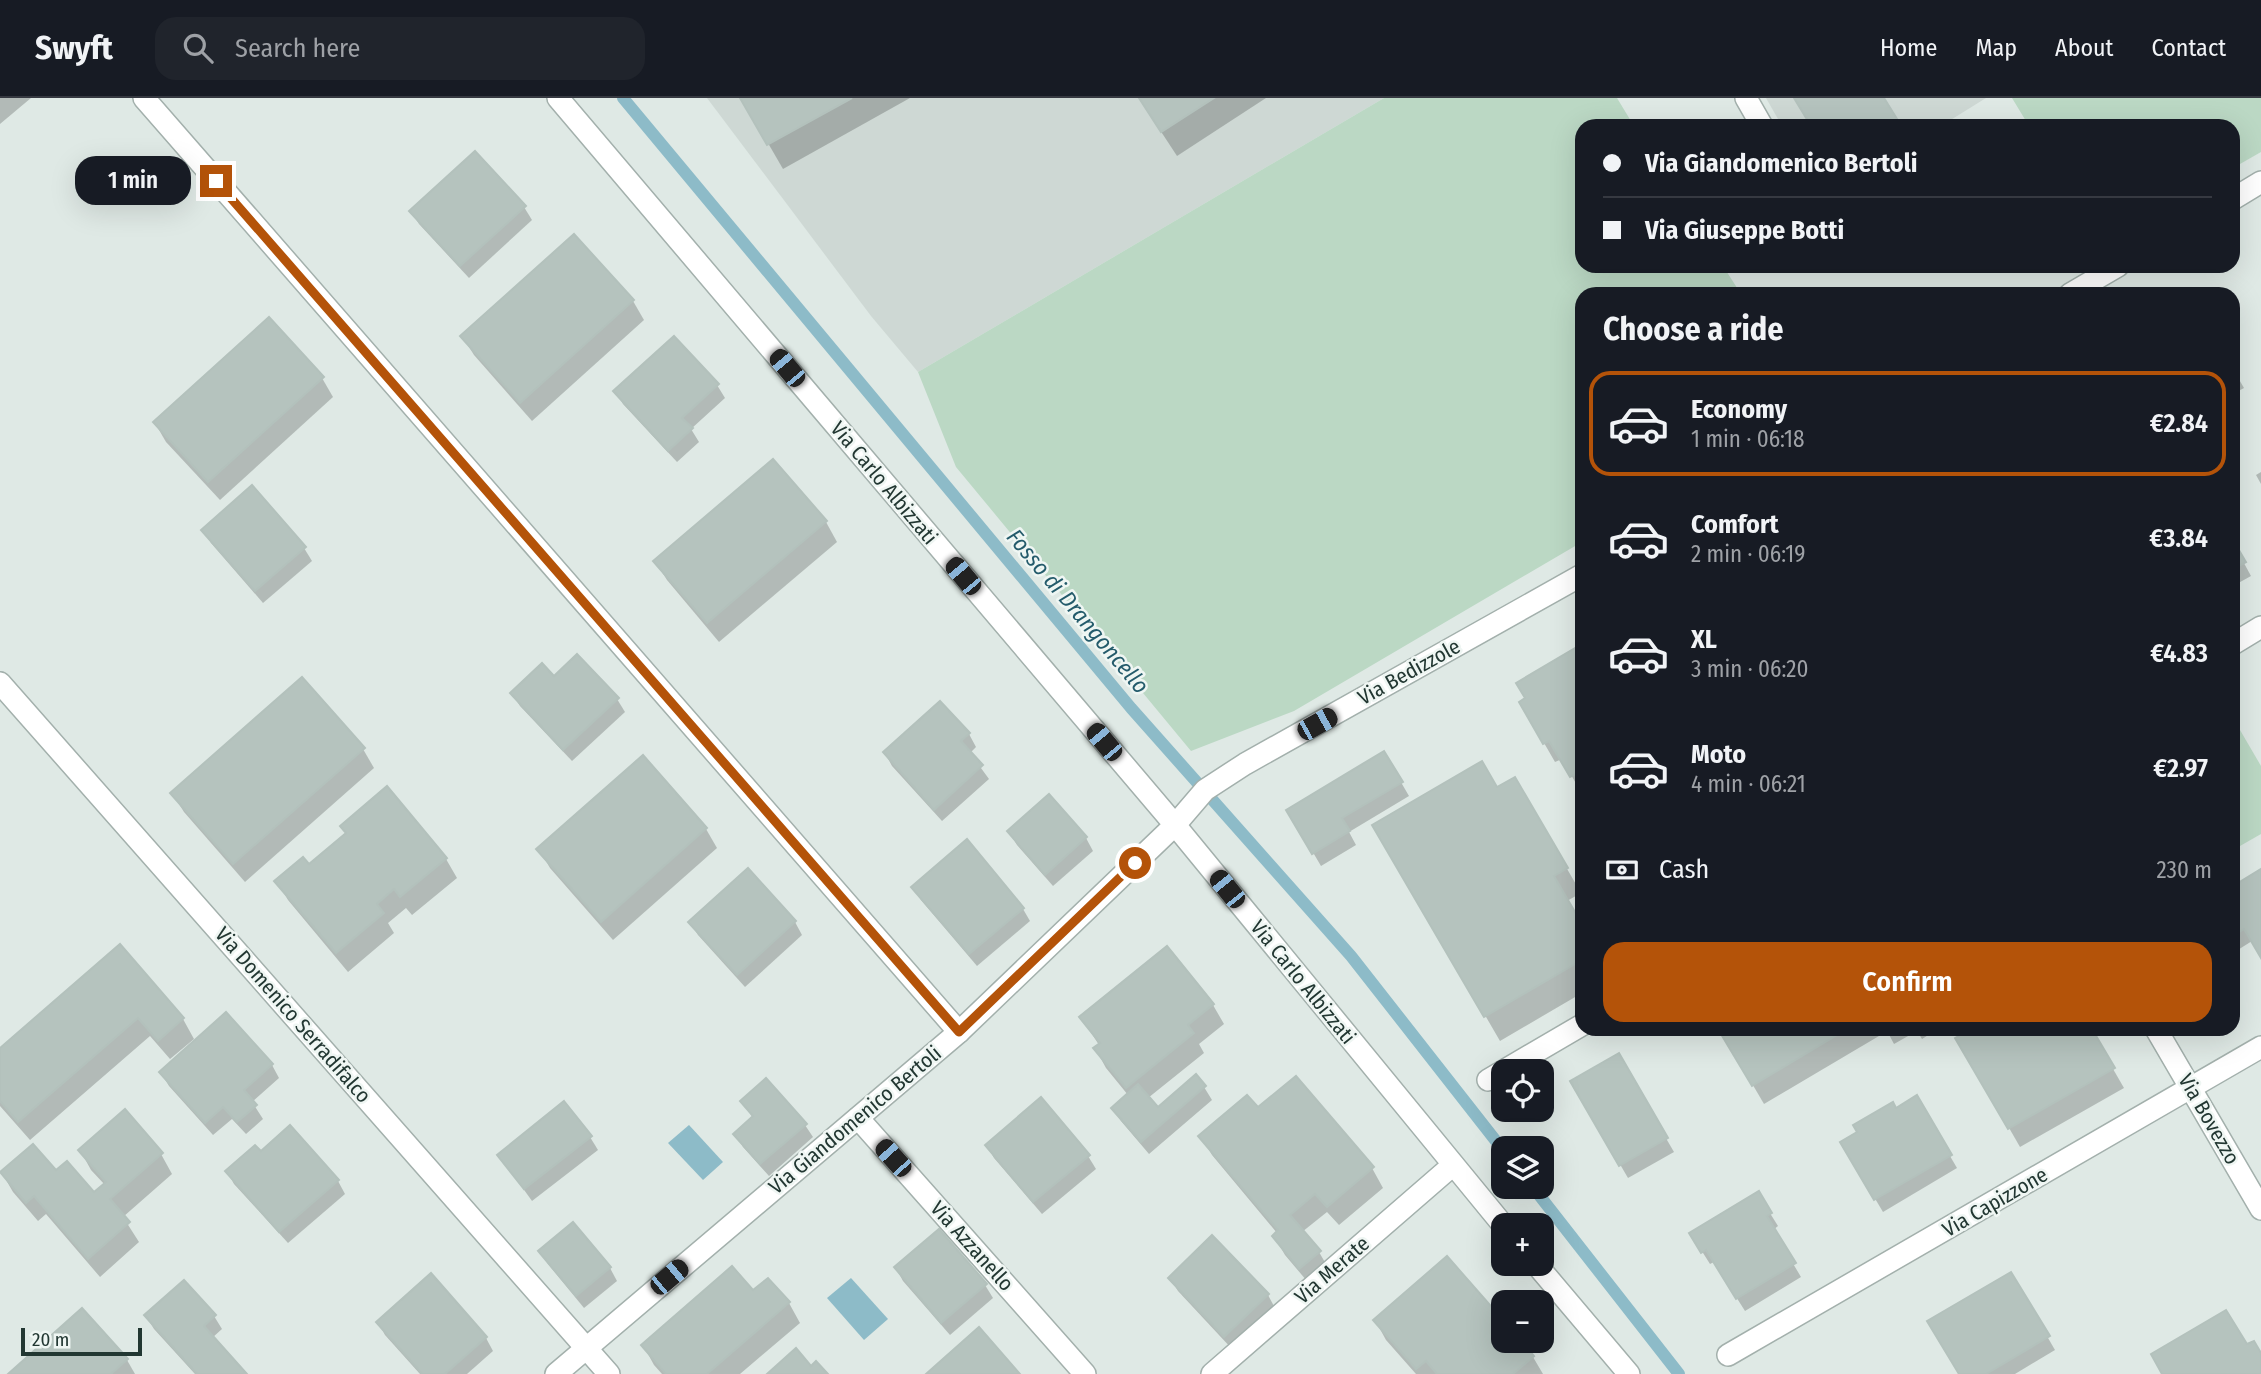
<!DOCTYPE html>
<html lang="en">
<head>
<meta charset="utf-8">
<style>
  body { margin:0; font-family:"Fira Sans Condensed",sans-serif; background:#20242c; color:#f1f3f6; height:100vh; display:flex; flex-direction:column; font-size:26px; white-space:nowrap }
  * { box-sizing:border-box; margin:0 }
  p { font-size:23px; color:#9ea1a6 }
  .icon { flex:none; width:38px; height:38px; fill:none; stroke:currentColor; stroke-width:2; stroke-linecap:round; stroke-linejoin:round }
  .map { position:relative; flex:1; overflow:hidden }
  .panel { position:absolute; left:1575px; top:189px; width:665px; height:749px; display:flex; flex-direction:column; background:#171b24; border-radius:21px; box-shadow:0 7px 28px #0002 }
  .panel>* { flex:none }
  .hud { position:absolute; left:1575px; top:21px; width:665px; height:154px; border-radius:21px; box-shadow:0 7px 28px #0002; display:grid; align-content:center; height:154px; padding:0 28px; background:#171b24 }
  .buttons { position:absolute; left:1491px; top:961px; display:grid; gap:14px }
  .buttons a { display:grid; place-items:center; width:63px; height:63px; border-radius:14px; background:#171b24; box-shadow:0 7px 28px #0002; font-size:35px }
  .scale { position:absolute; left:21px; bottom:18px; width:121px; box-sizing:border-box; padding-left:7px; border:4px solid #223732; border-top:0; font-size:19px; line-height:24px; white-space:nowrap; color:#223732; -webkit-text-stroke:5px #eff6f3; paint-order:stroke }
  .end { position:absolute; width:32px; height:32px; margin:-16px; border:9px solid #b45309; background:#fff; box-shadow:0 0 0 4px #fff }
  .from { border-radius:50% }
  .bubble { position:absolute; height:49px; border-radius:21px; background:#171b24; box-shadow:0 7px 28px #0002; font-size:23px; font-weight:600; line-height:49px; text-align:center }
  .car { position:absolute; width:21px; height:42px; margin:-21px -10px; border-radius:9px; box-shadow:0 0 5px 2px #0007; background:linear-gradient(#222 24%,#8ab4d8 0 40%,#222 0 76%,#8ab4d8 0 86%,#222 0) }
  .hud b { display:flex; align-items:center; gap:24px; height:66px; font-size:26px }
  .hud b+b { border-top:2px solid #363941 }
  .hud i { width:18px; height:18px; background:#f1f3f6 }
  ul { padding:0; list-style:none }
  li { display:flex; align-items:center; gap:21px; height:105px; margin:0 14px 10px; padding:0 14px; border:4px solid transparent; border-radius:21px }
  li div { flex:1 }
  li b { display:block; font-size:26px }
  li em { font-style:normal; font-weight:600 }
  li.current { border-color:#b45309 }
  li>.icon { width:63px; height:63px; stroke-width:1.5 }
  h2 { padding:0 28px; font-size:32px; line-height:84px }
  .pay { display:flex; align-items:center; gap:18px; height:77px; padding:0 28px; font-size:26px }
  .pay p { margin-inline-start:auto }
  .action { display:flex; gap:14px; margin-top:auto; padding:14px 28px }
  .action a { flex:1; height:80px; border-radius:21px; background:#b45309; color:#fff; font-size:28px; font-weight:600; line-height:80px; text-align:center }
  header { display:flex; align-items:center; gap:42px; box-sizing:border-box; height:98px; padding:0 35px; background:#171b24; border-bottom:2px solid #363941 }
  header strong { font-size:33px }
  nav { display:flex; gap:38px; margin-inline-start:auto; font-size:24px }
  .search { width:490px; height:63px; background:#20242c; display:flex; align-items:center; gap:18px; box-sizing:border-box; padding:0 24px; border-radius:21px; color:#9ea1a6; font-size:26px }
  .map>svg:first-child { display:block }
</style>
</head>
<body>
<header>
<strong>Swyft</strong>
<div class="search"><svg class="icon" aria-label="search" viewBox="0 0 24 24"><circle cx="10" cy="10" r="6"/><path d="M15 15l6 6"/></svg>Search here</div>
<nav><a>Home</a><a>Map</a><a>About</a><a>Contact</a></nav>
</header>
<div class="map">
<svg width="2261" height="1276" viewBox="0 0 2261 1276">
  <rect width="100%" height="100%" fill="#dfe9e5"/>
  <g fill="#ced8d4">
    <polygon points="707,0 1384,0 918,274 871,218"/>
    <polygon points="1766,0 1986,0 1941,28 1782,28"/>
  </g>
  <g fill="#bbd8c4">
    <polygon points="1384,0 1617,0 1634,28 1582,28 1582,168 1723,168 1741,196 1582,196 1582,444 1294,613 1191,653 956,369 918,274"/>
    <polygon points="2012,0 2261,0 2261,54 2233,70 2233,28 2029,28"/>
    <polygon points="2233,620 2261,668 2261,736 2233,752"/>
  </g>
  <g fill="#8dbbc8">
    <polygon points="689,1027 723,1064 703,1082 668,1045"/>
    <polygon points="851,1180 888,1221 864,1242 827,1200"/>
  </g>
  <g fill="#0003">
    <polygon points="0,0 31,0 0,26"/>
    <polygon points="742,0 910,0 783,71"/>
    <polygon points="1139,0 1266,0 1177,58"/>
    <polygon points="1796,0 1882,0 1899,28 1812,28"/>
    <polygon points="524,109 532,122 469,180 419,126 411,113"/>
    <polygon points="574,138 633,203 644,222 532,323 474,257 462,238"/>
    <polygon points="674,240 717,287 725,300 691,331 699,344 677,364 623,306 616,294"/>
    <polygon points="2233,271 2244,290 2233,296"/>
    <polygon points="322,280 333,299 220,402 166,344 155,325"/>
    <polygon points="773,363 826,424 837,444 719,544 667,482 655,463"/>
    <polygon points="2261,374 2261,386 2256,377"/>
    <polygon points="203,432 304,450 312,463 263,505 211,445"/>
    <polygon points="2233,445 2251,478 2233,488"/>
    <polygon points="1582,548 1582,696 1562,661 1555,664 1521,605"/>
    <polygon points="554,581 617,601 625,614 572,663 520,608 512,595"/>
    <polygon points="940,605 969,636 976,649 970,655 989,681 942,723 892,668 885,655"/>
    <polygon points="363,651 374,670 245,784 184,714 172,695"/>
    <polygon points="1384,655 1409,698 1349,734 1356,747 1321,768 1288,712"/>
    <polygon points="1515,681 1581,795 1567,803 1582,829 1582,895 1500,943 1375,728 1497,692"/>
    <polygon points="706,731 717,750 613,842 550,770 539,751"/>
    <polygon points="1009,734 1086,740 1093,753 1053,788 1017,747"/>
    <polygon points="446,761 457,780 412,817 406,810 388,825 394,835 348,874 288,802 277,783 308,769"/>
    <polygon points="2261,773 2261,857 2252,843 2233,855 2233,790"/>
    <polygon points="914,789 1023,811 1030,823 977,868 921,802"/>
    <polygon points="690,824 795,824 802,837 745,889 698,837"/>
    <polygon points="119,849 183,921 194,941 170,961 150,938 30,1042 0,1008 0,952"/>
    <polygon points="1213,907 1224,926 1199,946 1204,955 1148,1000 1158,1011 1204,989 1212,1002 1149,1056 1121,1023 1113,1010 1128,997 1106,970 1095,950 1099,947 1081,919"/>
    <polygon points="226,916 272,967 279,980 252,1004 263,1021 246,1036 232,1021 213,1037 169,988 161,975"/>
    <polygon points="1720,931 1876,931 1879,938 1764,1006"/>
    <polygon points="1886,931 1938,931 1922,941 1917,933 1894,946"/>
    <polygon points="1974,931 2090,931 2124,990 2020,1049 1958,941"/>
    <polygon points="1618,958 1674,1054 1628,1080 1572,984"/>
    <polygon points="1916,1000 1957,1070 1883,1114 1842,1045"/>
    <polygon points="742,1003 805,1027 813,1039 769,1078 743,1049 735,1036 753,1020"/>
    <polygon points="1258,1012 1372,1070 1383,1090 1339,1127 1327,1114 1302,1134 1319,1154 1330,1173 1312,1189 1285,1157 1274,1138 1277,1135 1212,1057 1201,1038"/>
    <polygon points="590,1039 598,1052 532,1103 499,1057"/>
    <polygon points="987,1047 1088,1058 1096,1071 1042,1116 994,1060"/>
    <polygon points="80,1052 161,1056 172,1076 123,1119 139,1144 100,1179 46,1116 38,1123 13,1094 2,1075 56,1075 94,1096 105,1087 91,1072"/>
    <polygon points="260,1056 338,1083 345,1096 288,1145 234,1086 227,1073"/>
    <polygon points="1758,1096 1778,1128 1773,1132 1801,1179 1745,1213 1714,1164 1710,1166 1691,1136"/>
    <polygon points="573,1127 610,1170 617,1183 584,1210 548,1166 540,1153"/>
    <polygon points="1212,1139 1268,1197 1275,1210 1232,1251 1178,1193 1170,1180"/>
    <polygon points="1447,1160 1503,1225 1503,1242 1533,1259 1543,1276 1416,1276 1386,1242 1375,1222"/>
    <polygon points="896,1170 985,1187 993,1200 950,1237 903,1183"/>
    <polygon points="2011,1176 2055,1252 2015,1276 1960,1276"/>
    <polygon points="768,1182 789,1205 800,1225 740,1276 662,1276 654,1267 643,1247 753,1195"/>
    <polygon points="146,1218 214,1218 222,1231 212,1240 245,1276 195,1276 154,1231"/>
    <polygon points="378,1224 486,1240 493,1253 467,1276 420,1276 385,1237"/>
    <polygon points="127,1262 135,1276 11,1276"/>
  </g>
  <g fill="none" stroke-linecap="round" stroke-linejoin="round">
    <g stroke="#8dbbc8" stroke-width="12">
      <polyline points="623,0 1131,610 1351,858 1503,1052"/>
      <polyline points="1532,1088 1679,1276"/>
    </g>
  </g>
  <g fill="#b5c3be" stroke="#b3c1bc" stroke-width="2">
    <polygon points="740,0 852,0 767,47"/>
    <polygon points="1139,0 1214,0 1161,34"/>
    <polygon points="1794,0 1884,0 1897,21 1886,28 1811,28"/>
    <polygon points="475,53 526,108 460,168 409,113"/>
    <polygon points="574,136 634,202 520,305 460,238"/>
    <polygon points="269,219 324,279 208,384 153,324"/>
    <polygon points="674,238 719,286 682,320 693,330 668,353 613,293"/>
    <polygon points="773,361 827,423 707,525 653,463"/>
    <polygon points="252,387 306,449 255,493 201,432"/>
    <polygon points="2233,442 2246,464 2233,471"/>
    <polygon points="1582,546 1582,673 1570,679 1549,643 1543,646 1519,604 1525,600 1516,585"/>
    <polygon points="577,556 619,600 563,652 510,595 542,565 554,578"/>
    <polygon points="302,579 365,650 233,766 170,695"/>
    <polygon points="940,603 970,635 961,643 983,667 934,712 883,654"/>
    <polygon points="1384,653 1403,684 1342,720 1350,733 1312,756 1286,712"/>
    <polygon points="643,657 707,730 601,824 536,751"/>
    <polygon points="1482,663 1497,689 1515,679 1568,770 1554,778 1582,826 1582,862 1484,919 1372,727"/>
    <polygon points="387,688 447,760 400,799 394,791 377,806 384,815 336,855 274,783 303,759 309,766 346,735 340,728"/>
    <polygon points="1049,696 1087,739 1045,777 1007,733"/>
    <polygon points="967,741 1024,810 969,856 911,789"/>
    <polygon points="748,770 796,823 737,877 688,824"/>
    <polygon points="2261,771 2261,860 2244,831 2233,838 2233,788"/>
    <polygon points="120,846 184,920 158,943 138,920 18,1024 0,1003 0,950"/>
    <polygon points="1167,848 1214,906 1188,927 1194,935 1126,990 1093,950 1100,945 1079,919"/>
    <polygon points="226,914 273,966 244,992 257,1007 237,1024 223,1009 205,1025 159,974"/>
    <polygon points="1718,931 1847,931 1752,988"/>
    <polygon points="1971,931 2092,931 2115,970 2008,1031 1955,940"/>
    <polygon points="1619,955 1668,1040 1619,1068 1570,983"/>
    <polygon points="1196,976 1206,988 1141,1044 1111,1010 1138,986 1158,1009"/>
    <polygon points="1296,978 1374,1069 1327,1109 1315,1096 1290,1117 1321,1153 1299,1171 1272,1138 1278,1132 1198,1038 1247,997 1258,1009"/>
    <polygon points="766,980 807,1026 760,1066 733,1036 753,1018 740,1003"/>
    <polygon points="1917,997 1952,1057 1874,1102 1840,1044 1857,1034 1853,1027 1893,1004 1896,1010"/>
    <polygon points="1041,999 1090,1057 1033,1104 985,1047"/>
    <polygon points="564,1003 592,1038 524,1091 497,1057"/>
    <polygon points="125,1011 163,1055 110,1101 130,1124 88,1161 34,1098 26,1105 0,1074 33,1046 56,1072 67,1063 94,1094 106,1084 78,1052"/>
    <polygon points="290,1027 339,1082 279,1134 225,1073 255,1047 261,1053"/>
    <polygon points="1759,1093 1772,1115 1767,1118 1796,1165 1736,1201 1706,1152 1701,1155 1689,1135"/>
    <polygon points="573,1124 611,1169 576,1198 538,1153"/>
    <polygon points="939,1131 987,1186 941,1225 894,1169"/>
    <polygon points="1212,1137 1269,1196 1224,1239 1168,1180"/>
    <polygon points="1447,1158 1503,1222 1503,1242 1521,1242 1534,1258 1513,1276 1437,1276 1426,1263 1416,1271 1373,1222"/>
    <polygon points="732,1168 753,1192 768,1180 790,1204 707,1276 666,1276 641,1247"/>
    <polygon points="2011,1174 2050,1238 1986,1276 1959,1276 1927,1223"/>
    <polygon points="431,1175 487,1239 445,1276 422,1276 376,1224"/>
    <polygon points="184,1182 216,1217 204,1228 247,1276 197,1276 144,1217"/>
    <polygon points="82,1210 128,1261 111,1276 8,1276"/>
    <polygon points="2226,1212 2247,1246 2254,1243 2261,1255 2261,1276 2162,1276 2151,1256"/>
    <polygon points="979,1229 1020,1276 926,1276"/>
    <polygon points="796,1250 811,1268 816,1263 828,1276 767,1276"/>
  </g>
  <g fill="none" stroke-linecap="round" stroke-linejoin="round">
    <defs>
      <g id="minor">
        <polyline points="144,0 959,934"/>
        <polyline points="558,0 1175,727 1503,1127"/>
        <polyline points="1746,0 1762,28"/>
        <polyline points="2233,101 2261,84"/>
        <polyline points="2070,196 2118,168"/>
        <polyline points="2233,546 2261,529"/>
        <polyline points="0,585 609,1276"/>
        <polyline points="2156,931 2261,1111"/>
        <polyline points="1488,982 1582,927"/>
        <polyline points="858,1020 1085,1276"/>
        <polyline points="1536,1166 1629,1276"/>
        <polyline points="1728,1257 2261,949"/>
        <polyline points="556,1276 959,934 1175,727 1205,692 1245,666 1582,477"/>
        <polyline points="1212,1276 1453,1067"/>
      </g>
    </defs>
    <use href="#minor" stroke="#a3b0ac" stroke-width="24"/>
    <use href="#minor" stroke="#fff" stroke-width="21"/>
  </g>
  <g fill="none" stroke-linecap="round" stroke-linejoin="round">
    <polyline stroke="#b45309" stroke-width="9" points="216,83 959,934 1135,765"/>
  </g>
  <g text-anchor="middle" stroke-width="5" stroke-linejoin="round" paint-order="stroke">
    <g font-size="21" fill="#223732" stroke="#eff6f3">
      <text transform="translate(884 385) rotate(50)" y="7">Via Carlo Albizzati</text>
      <text transform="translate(1409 574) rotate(-29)" y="7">Via Bedizzole</text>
      <text transform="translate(1303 884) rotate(51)" y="7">Via Carlo Albizzati</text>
      <text transform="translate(293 917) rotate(49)" y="7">Via Domenico Serradifalco</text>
      <text transform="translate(2209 1021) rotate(60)" y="7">Via Bovezzo</text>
      <text transform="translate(855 1022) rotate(-40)" y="7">Via Giandomenico Bertoli</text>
      <text transform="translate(1995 1104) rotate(-30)" y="7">Via Capizzone</text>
      <text transform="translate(972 1148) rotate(48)" y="7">Via Azzanello</text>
      <text transform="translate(1332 1172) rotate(-41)" y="7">Via Merate</text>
    </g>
    <g font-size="23" font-style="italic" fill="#245b6b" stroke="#eff6f3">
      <text transform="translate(1078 513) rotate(50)" y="8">Fosso di Drangoncello</text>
    </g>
  </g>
</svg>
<div class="buttons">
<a><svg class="icon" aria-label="locate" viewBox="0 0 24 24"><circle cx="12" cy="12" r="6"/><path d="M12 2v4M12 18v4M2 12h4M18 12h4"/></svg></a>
<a><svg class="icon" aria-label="layers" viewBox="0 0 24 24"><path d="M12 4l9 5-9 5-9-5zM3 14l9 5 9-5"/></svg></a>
<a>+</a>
<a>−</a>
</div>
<div class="scale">20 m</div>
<i class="end from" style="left:1135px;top:765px"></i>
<i class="end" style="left:216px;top:83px"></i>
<div class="bubble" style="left:75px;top:58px;width:116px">1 min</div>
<i class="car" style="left:787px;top:270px;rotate:320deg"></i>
<i class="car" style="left:963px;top:478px;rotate:320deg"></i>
<i class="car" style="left:1317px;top:626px;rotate:61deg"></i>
<i class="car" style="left:1104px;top:644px;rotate:320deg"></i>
<i class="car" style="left:1227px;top:791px;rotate:321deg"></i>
<i class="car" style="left:893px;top:1060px;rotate:318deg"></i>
<i class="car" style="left:669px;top:1179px;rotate:50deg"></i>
<div class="hud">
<b><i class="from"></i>Via Giandomenico Bertoli</b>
<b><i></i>Via Giuseppe Botti</b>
</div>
<section class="panel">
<h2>Choose a ride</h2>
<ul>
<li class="current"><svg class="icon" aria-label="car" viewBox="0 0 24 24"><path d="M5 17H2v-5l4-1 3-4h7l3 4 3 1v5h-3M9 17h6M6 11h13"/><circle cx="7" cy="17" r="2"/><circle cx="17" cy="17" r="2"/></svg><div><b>Economy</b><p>1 min · 06:18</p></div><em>€2.84</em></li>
<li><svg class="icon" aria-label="car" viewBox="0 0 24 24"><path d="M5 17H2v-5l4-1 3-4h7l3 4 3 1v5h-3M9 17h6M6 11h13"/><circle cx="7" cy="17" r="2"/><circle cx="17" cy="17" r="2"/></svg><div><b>Comfort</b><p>2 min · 06:19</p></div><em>€3.84</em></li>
<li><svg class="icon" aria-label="car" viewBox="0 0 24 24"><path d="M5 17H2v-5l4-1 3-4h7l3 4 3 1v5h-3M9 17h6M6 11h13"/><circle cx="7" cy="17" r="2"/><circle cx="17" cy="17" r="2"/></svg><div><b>XL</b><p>3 min · 06:20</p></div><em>€4.83</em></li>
<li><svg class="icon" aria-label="car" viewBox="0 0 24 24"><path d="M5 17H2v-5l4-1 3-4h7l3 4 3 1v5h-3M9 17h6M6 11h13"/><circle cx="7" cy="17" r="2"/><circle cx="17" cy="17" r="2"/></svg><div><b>Moto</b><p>4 min · 06:21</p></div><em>€2.97</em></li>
</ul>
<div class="pay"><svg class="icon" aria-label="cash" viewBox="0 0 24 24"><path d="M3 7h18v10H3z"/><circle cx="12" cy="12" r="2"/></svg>Cash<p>230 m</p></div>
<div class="action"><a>Confirm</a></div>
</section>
</div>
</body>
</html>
